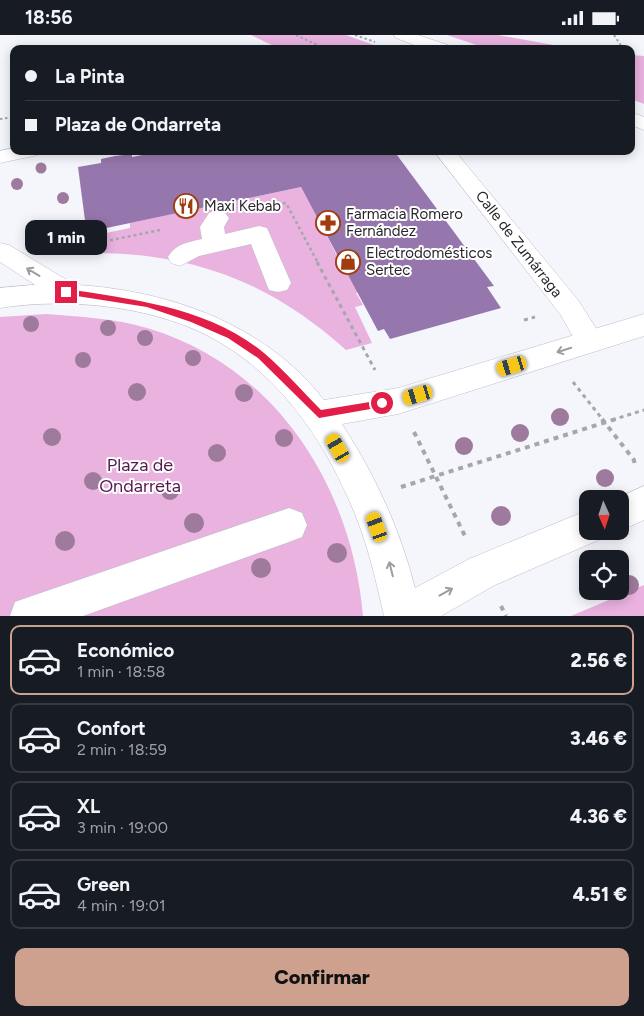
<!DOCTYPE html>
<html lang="es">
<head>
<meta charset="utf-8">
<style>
  body { margin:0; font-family:Figtree,sans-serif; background:#20242c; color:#f1f3f6; height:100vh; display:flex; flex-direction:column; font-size:19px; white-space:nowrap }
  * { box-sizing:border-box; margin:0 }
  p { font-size:16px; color:#9ea1a6 }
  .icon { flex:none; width:28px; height:28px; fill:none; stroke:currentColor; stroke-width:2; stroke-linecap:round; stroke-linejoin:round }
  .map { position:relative; height:581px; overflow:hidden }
  .panel { display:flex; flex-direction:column; background:#171b24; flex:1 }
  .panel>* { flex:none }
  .top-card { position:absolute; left:10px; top:10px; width:625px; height:110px; border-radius:10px; box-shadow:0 2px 12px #0003; display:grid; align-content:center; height:110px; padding:0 15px; background:#171b24 }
  .needle { width:32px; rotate:177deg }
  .controls { position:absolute; left:579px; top:455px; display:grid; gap:10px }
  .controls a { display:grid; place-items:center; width:50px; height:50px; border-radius:10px; background:#171b24; box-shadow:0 2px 12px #0003; font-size:25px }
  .end { position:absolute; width:22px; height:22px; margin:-11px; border:6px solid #e11d48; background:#fff; box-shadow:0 0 0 2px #fff }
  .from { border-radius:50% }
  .bubble { position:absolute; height:35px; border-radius:10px; background:#171b24; box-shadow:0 2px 12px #0003; font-size:16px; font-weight:800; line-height:35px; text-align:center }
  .car { position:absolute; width:15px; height:30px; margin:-15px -8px; border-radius:6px; box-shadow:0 0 4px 1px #0007; background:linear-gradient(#f5c518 24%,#345 0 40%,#f5c518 0 76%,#345 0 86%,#f5c518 0) }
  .top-card b { display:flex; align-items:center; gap:18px; height:48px; font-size:19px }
  .top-card b+b { border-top:1px solid #363941 }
  .top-card i { width:12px; height:12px; background:#f1f3f6 }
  ul { padding:9px 0 0; list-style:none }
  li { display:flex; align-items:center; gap:15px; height:70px; margin:0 10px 8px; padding:0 5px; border:2px solid #363941; border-radius:10px }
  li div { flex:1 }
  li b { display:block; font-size:19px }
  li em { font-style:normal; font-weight:800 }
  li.selected { border-color:#cda18e }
  li>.icon { width:45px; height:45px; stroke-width:1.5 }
  .primary-button { display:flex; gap:10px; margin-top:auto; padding:10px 15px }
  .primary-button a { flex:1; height:58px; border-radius:10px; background:#cda18e; color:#111; font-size:20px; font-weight:800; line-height:58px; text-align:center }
  .status { display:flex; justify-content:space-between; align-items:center; height:35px; padding:0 25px; background:#171b24; direction:ltr }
  .status svg { height:14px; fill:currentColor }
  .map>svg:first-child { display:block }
</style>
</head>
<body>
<div class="status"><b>18:56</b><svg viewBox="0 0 49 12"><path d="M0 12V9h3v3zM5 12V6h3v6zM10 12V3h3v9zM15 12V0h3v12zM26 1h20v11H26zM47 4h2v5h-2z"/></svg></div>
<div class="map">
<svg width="644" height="581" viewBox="0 0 644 581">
  <rect width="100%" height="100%" fill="#f5f5fc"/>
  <g fill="#e9b2df">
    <polygon points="251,0 346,0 385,14 280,14"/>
    <polygon points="447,0 498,0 575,14 488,14"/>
    <polygon points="631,20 644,21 644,69 631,64"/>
    <path d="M301,152L308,165L315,164L325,197L336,219L343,218L364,255L356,258L363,270L355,272L372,308L346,315C271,247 191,217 89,218L87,202L130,193V188Z"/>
    <path d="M46,279C80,282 114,283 147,293C276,331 352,452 363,581H0V282Z"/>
    <polygon points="644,550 644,581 571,581"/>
  </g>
  <polygon fill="#9677ad" points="163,116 394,116 494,251 487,252 501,273 390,304 384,294 378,296 301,152 97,195 97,191 86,193 78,132 101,128 101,124 115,121 132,119 132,122"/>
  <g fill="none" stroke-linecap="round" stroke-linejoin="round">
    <defs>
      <g id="street">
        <polygon points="14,113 14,116 41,116 38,120 0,128 0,116"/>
        <polygon points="434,116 455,116 578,265 604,306 600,314 590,317 580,314 560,279"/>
        <path d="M217,175L225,178L229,183L224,192L225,199L259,191L267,193L291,248L287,255L278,257L269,255L251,209L199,221L180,231L171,228L168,222C175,209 189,207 202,204L200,192L209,178Z"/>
        <polygon points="0,208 9,210 75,250 79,257 75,264 66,267 57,264 0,227"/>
        <polygon points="289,473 302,478 307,490 302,502 289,507 83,581 10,581 15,567 29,562"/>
      </g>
      <g id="secondary">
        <polygon points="394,0 418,0 448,10 450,14 425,14 396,3"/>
        <polygon points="631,77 644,82 644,95 631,90"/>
        <path d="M42,249C146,248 258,280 324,365L398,353L644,279V301L398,379L342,389C375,440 400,494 415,553L469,524L588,475V496H604L601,504L495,550L441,581H384C375,541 366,502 349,465C322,403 280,343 221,308C160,271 70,262 0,273V253Z"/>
        <polygon points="644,451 644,485 620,496 620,464 615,464"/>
      </g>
    </defs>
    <use href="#street" stroke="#bebdcf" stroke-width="1"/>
    <use href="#secondary" stroke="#bebdcf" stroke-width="1"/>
    <g stroke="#a6a6ad" stroke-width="2" stroke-dasharray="2.5 2.5" stroke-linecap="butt">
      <polyline points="296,0 326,14"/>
      <polyline points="355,0 375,7"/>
      <polyline points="614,0 623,14"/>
      <polyline points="0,84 14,82"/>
    </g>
    <g stroke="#a6a6ad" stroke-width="2.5" stroke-dasharray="3 3" stroke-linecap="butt">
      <polyline points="271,171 286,168 318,228"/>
      <polyline points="53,210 62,208"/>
      <polyline points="63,215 160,195"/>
    </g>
    <g stroke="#a6a6ad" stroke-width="3" stroke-dasharray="4 4" stroke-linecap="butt">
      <polyline points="317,227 375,335"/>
      <polyline points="524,285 535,282"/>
      <polyline points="573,347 603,385"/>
      <polyline points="612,385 644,375"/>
    </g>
    <g stroke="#a6a6ad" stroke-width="4" stroke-dasharray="5 5" stroke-linecap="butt">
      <polyline points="602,384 634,425 635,432"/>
      <polyline points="414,397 465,501"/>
      <polyline points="401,452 616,384"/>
      <polyline points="501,571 506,581"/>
    </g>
    <use href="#street" fill="#fff" fill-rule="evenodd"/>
    <use href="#secondary" fill="#fff" fill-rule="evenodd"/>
  </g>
  <g fill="#9e7b9d">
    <circle cx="41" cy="133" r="5.5"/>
    <circle cx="17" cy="149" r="6"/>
    <circle cx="63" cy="163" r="6"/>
    <circle cx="85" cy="207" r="7"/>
    <circle cx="31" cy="289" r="8"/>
    <circle cx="108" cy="293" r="8"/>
    <circle cx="145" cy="303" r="8"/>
    <circle cx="193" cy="323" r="8"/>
    <circle cx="83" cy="325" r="8"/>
    <circle cx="137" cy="357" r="9"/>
    <circle cx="244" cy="358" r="9"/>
    <circle cx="560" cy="382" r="9"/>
    <circle cx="520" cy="398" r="9"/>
    <circle cx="52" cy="402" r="9"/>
    <circle cx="284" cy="403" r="9"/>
    <circle cx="464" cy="411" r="9"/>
    <circle cx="217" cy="418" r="9"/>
    <circle cx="605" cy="443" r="9"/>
    <circle cx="93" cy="446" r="9"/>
    <circle cx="170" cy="456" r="9"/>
    <circle cx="501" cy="481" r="10"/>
    <circle cx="194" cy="488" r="10"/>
    <circle cx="65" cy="506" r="10"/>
    <circle cx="337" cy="518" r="10"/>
    <circle cx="261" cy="533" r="10"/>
    <circle cx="629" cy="550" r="10"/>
  </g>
  <defs><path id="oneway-shaft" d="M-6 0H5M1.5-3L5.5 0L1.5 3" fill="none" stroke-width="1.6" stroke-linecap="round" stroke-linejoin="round" transform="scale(1.25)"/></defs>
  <g stroke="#9d9da0">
    <use href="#oneway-shaft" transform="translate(33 237) rotate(-149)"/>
    <use href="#oneway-shaft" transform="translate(564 315) rotate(162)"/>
    <use href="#oneway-shaft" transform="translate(391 534) rotate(-104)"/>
    <use href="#oneway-shaft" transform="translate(446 557) rotate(-29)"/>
  </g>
  <path fill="#e11d48" d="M66,254C133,264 210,273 264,318C284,335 302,356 321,375L382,365L387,368L382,372L319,383L258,323L228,303L191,287L147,272L64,259V255Z"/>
  <defs>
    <symbol id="restaurant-ring" viewBox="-11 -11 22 22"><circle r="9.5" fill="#fff" stroke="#a13c0f" stroke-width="1.5"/><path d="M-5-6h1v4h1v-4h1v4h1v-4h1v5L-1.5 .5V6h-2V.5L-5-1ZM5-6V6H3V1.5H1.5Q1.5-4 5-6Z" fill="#a13c0f"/></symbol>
    <symbol id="pharmacy-ring" viewBox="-11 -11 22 22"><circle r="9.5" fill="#fff" stroke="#a13c0f" stroke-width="1.5"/><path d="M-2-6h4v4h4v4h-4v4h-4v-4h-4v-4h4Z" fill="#a13c0f"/></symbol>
    <symbol id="shop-ring" viewBox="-11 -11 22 22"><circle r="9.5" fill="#fff" stroke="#a13c0f" stroke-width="1.5"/><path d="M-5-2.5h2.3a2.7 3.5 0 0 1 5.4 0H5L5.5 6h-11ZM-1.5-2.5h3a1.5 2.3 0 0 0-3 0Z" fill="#a13c0f"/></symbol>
  </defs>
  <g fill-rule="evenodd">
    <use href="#restaurant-ring" x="172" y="157" width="28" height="28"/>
    <use href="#pharmacy-ring" x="314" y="174" width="28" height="28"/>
    <use href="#shop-ring" x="334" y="213" width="28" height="28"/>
  </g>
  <g text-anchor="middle" stroke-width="4" stroke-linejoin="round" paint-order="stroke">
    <g font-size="15" fill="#26262c" stroke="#fff" text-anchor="start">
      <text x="204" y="176">Maxi Kebab</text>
      <text x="346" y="184">Farmacia Romero<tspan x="346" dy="17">Fernández</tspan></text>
      <text x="366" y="223">Electrodomésticos<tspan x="366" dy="17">Sertec</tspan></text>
    </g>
    <g font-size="15" fill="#26262c" stroke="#fff">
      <text transform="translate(519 209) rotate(52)" y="5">Calle de Zumárraga</text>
    </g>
    <g font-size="18" fill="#571850" stroke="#fff">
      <text x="140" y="436">Plaza de<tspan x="140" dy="21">Ondarreta</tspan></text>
    </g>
  </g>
</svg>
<div class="controls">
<a><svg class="needle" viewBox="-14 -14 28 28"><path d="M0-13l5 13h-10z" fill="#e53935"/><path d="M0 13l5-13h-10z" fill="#9ea1a6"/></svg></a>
<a><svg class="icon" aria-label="locate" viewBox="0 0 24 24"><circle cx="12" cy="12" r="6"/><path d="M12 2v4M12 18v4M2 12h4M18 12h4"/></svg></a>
</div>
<i class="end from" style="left:382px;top:368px"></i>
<i class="end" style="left:66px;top:257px"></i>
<div class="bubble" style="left:25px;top:185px;width:82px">1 min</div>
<i class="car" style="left:512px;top:331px;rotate:253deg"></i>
<i class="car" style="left:418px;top:360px;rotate:253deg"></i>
<i class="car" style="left:338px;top:413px;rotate:330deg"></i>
<i class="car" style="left:377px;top:492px;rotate:340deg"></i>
<div class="top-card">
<b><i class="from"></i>La Pinta</b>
<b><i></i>Plaza de Ondarreta</b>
</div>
</div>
<section class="panel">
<ul>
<li class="selected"><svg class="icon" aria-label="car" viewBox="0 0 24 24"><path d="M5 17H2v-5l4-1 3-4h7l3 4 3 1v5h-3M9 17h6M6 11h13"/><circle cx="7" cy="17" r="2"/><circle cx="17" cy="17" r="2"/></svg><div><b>Económico</b><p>1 min · 18:58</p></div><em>2.56 €</em></li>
<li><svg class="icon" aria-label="car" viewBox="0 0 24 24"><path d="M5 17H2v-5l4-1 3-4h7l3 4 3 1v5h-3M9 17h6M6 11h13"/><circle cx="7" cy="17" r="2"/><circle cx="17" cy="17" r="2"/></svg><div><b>Confort</b><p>2 min · 18:59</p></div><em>3.46 €</em></li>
<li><svg class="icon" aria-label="car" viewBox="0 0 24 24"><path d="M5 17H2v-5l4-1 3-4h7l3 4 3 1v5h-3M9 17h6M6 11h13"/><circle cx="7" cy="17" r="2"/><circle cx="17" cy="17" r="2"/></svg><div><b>XL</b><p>3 min · 19:00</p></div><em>4.36 €</em></li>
<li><svg class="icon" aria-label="car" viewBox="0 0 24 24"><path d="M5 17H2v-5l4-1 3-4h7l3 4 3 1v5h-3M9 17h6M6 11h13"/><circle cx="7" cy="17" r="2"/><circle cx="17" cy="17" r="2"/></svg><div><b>Green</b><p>4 min · 19:01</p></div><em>4.51 €</em></li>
</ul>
<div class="primary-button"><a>Confirmar</a></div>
</section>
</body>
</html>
